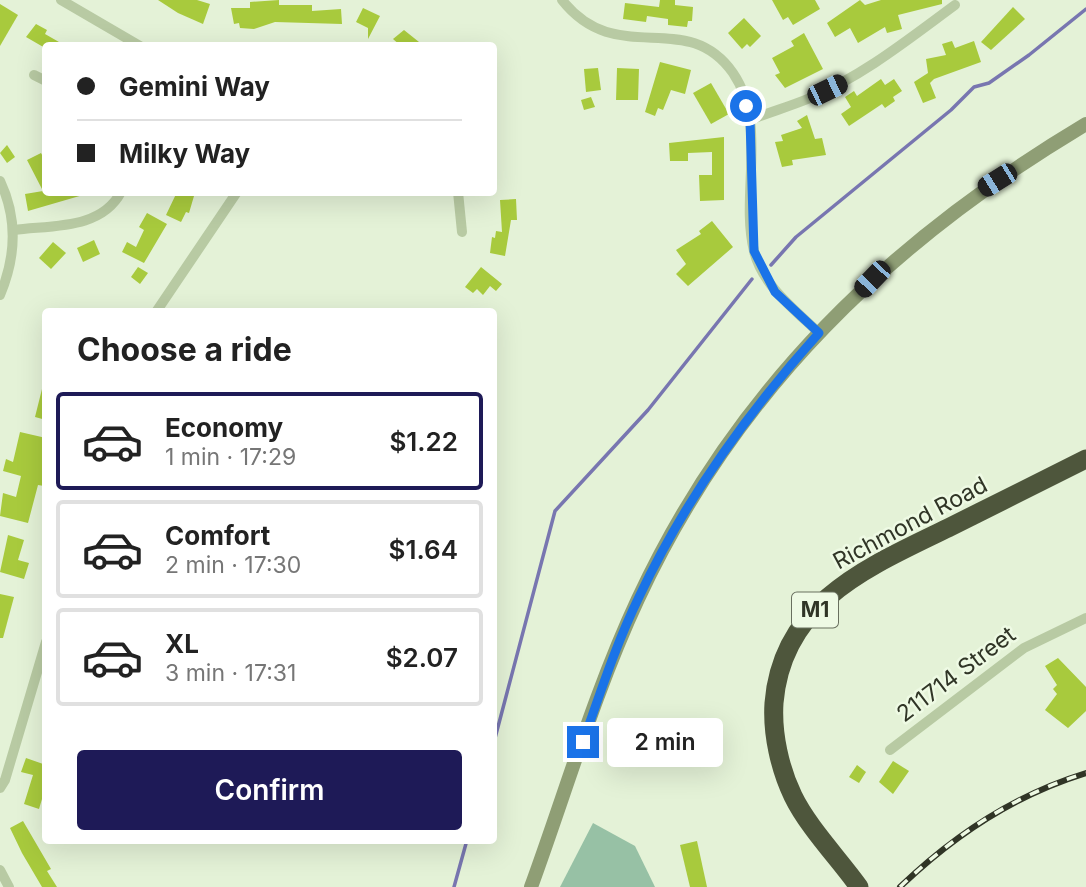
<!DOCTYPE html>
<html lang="en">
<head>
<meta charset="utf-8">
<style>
  body { margin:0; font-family:Inter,sans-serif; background:#f2f2f2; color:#222; height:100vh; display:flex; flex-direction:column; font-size:26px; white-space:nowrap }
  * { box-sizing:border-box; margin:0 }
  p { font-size:23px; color:#767676 }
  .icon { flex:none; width:38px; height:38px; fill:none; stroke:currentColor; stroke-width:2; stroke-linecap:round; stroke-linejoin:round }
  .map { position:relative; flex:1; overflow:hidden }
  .side { position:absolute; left:42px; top:308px; width:455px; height:536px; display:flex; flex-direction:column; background:#fff; border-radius:7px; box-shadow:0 7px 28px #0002 }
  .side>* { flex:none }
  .hud { position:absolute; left:42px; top:42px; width:455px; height:154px; border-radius:7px; box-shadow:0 7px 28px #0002; display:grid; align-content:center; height:154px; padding:0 35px; background:#fff }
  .end { position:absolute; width:32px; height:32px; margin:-16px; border:9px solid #1a73e8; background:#fff; box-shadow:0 0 0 4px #fff }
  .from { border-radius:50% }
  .bubble { position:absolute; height:49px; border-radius:7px; background:#fff; box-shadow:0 7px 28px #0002; font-size:23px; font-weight:600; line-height:49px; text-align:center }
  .car { position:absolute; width:21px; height:42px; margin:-21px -10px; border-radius:9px; box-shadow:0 0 5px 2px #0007; background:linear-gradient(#222 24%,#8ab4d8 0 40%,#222 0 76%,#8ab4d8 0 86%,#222 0) }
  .hud b { display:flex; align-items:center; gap:24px; height:66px; font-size:26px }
  .hud b+b { border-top:2px solid #e0e0e0 }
  .hud i { width:18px; height:18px; background:#222 }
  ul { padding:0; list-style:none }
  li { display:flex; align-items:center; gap:21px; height:98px; margin:0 14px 10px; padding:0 21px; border:4px solid #e0e0e0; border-radius:7px }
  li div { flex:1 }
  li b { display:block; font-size:26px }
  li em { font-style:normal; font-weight:600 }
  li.selected { border-color:#1e1a57 }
  li>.icon { width:63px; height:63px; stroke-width:1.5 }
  h2 { padding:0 35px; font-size:32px; line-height:84px }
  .action { display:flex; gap:14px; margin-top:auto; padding:14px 35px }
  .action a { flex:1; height:80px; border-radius:7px; background:#1e1a57; color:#fff; font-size:28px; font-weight:600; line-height:80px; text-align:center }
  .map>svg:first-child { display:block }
</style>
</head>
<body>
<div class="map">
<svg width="1086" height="887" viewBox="0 0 1086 887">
  <rect width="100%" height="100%" fill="#e4f2d7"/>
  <polygon fill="#97c1a5" points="593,823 635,846 655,887 560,887"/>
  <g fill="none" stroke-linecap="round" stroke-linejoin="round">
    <g stroke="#7876b0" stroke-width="3.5">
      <polyline points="771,265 796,237 951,110 974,87 989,83 1029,55 1086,9"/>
      <polyline points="494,742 555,511 648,410 752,279"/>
      <polyline points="454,887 467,840"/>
    </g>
  </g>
  <g fill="#a8ca3d">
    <polygon points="158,0 197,0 210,4 203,24 178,13"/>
    <polygon points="279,0 279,5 312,5 312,11 341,9 342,24 275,22 254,29 240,28 239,23 234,24 231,8 250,8 250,2"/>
    <polygon points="660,0 675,0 675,5 693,7 692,21 688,21 687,27 668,25 668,19 647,16 646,22 623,19 625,3 659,7"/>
    <polygon points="772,0 815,0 820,9 793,25 788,17 783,20"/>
    <polygon points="860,0 865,5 881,0 942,0 942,4 898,15 902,29 887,33 885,27 858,43 850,28 835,37 827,23"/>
    <polygon points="0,4 18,15 0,46"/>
    <polygon points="1013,7 1025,19 991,50 981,42"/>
    <polygon points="363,8 380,16 368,39 368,28 356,22"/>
    <polygon points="744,18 761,36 750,47 747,44 742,49 728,33"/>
    <polygon points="36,24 47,30 45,34 66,46 45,48 26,37"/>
    <polygon points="404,30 424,46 401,46 393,39"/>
    <polygon points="804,33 823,69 785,88 775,75 780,73 772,58 794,46 791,41"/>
    <polygon points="952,41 955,48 974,41 981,62 934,79 930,83 936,98 923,103 914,82 928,73 926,59 946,55 942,44"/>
    <polygon points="660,62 691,70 685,94 671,90 663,110 658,108 655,116 645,112"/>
    <polygon points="598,68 601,90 586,92 584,69"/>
    <polygon points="617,68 639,69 638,100 616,100"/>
    <polygon points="881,79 885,85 894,79 902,91 893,97 895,101 885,108 882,104 849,126 841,114 851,107 845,97 854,91 857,96"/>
    <polygon points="711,83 729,114 711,124 693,93"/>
    <polygon points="591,97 595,107 584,110 581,100"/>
    <polygon points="807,115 815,139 822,138 826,155 792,160 793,165 782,167 775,142 783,141 781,135 802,128 797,121"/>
    <polygon points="724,137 724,200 700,201 699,175 712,175 712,152 688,153 688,161 670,161 669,143"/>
    <polygon points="7,145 15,157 7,163 0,153"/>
    <polygon points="41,153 46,162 46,192 83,195 28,211 25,194 43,191 27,160"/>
    <polygon points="177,192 194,196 189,213 186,212 181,222 166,215"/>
    <polygon points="516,199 517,220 511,220 505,256 490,253 492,237 495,238 496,231 502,232 500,200"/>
    <polygon points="147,213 167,224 144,263 122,252 127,242 136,247 144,230 139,227"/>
    <polygon points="712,221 733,247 688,286 676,274 686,264 676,250 701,234 699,231"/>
    <polygon points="94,240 100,254 83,262 77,248"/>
    <polygon points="53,242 66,253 51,269 39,258"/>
    <polygon points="138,267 148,273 140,284 131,277"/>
    <polygon points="481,267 502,284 496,291 490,286 483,295 477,289 473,293 465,287"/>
    <polygon points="42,389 46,390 46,420 35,417"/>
    <polygon points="20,432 46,438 46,481 44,486 38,485 28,523 0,516 3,493 16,497 21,476 3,471 6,459 13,462"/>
    <polygon points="8,535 24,540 18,560 29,563 24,579 0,572"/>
    <polygon points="0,594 14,597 3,638 0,638"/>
    <polygon points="1058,658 1086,687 1086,711 1068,728 1045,710 1057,694 1053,689 1057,685 1045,666"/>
    <polygon points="26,758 46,765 45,789 39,809 24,804 33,775 21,772"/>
    <polygon points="893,761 909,771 893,794 879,782"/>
    <polygon points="857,765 866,772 859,783 849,777"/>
    <polygon points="23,821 51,869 47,871 57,887 42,887 22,853 10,828"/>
    <polygon points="697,841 707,887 690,887 680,845"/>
  </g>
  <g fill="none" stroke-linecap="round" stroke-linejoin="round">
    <g stroke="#b8caa3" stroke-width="10">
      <polyline points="61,0 140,46"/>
      <path d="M562,0C617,70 686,6 733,73C768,124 740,195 754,251C762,285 794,309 819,333"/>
      <polyline points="34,75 46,81"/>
      <path d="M750,120C770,112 791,106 810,98C863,76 910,38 955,5"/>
      <path d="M0,181C18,219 16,257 0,295"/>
      <polyline points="458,192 462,232"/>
      <path d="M14,230C51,225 101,230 121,192"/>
      <polyline points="156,312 237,192"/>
      <polyline points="890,750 1024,648 1086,618"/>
      <polyline points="0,788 5,780 46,642"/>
      <polyline points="0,870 9,887"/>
    </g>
    <path stroke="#8f9e75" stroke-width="14" d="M531,887C566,791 595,691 638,599C736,389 890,241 1086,124"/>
    <path stroke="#4e563c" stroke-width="19" d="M859,887C839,859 808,827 793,796C780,769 772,734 774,703C782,602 868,567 948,528C994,505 1040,482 1086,459"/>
    <defs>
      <path id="rail" d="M900,887C954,835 1014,795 1086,773"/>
    </defs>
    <use href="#rail" stroke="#303526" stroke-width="6"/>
    <use href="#rail" stroke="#eefae4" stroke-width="3.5" stroke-dasharray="10" stroke-linecap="butt"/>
  </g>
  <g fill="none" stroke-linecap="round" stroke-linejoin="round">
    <path stroke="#1a73e8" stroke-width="9" d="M583,742C600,694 616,644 639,597C685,500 747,413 819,333L775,292L754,251L750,120L746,106"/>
  </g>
  <g text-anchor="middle" stroke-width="5" stroke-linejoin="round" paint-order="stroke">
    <rect fill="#eefae4" stroke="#69705f" stroke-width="2" x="792" y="592.5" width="46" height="35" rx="5"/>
    <g font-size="21" font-weight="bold" fill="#303526">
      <text x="815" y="617">M1</text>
    </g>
    <g font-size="23" fill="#303526" stroke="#eefae4">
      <text transform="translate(910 523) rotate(-28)" y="8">Richmond Road</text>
      <text transform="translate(956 674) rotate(-37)" y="8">211714 Street</text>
    </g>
  </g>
</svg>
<i class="end from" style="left:746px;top:106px"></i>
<i class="end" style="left:583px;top:742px"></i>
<div class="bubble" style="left:607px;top:718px;width:116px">2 min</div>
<i class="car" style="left:827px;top:90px;rotate:64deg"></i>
<i class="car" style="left:997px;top:180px;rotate:238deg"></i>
<i class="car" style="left:872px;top:279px;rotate:224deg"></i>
<div class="hud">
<b><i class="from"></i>Gemini Way</b>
<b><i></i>Milky Way</b>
</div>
<section class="side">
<h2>Choose a ride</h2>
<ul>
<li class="selected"><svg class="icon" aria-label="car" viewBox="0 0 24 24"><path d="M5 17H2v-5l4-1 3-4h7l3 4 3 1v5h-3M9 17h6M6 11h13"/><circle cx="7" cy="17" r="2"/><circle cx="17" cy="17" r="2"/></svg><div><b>Economy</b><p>1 min · 17:29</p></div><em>$1.22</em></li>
<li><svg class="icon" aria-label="car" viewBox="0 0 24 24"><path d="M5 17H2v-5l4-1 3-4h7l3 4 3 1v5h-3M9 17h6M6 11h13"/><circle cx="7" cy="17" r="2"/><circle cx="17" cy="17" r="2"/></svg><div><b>Comfort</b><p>2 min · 17:30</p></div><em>$1.64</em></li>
<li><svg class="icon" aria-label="car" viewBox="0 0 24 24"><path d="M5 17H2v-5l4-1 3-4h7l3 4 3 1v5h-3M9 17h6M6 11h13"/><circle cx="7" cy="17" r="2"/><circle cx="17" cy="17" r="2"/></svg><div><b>XL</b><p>3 min · 17:31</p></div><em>$2.07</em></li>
</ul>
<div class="action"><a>Confirm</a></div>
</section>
</div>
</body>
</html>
